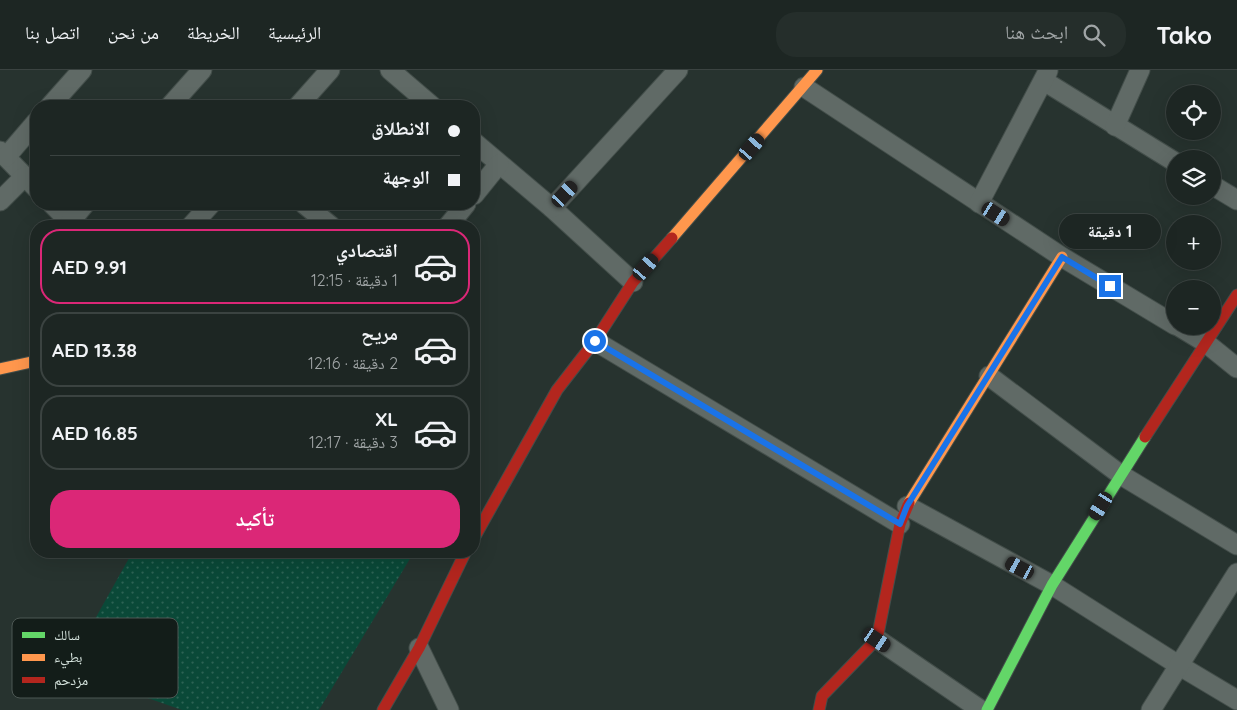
<!DOCTYPE html>
<html lang="ar">
<head>
<meta charset="utf-8">
<style>
  body { margin:0; font-family:Quicksand,"Noto Naskh Arabic",sans-serif; background:#252e2b; color:#f1f3f6; direction:rtl; height:100vh; display:flex; flex-direction:column; font-size:19px; white-space:nowrap }
  * { box-sizing:border-box; margin:0 }
  p { font-size:16px; color:#a0a5a6 }
  .icon { flex:none; width:28px; height:28px; fill:none; stroke:currentColor; stroke-width:2; stroke-linecap:round; stroke-linejoin:round }
  .map { position:relative; flex:1; overflow:hidden; direction:ltr }
  .sheet { position:absolute; left:30px; top:150px; width:450px; height:338px; display:flex; flex-direction:column; background:#1d2623; border-radius:20px; box-shadow:0 5px 20px #0002,0 0 0 1px #3b4341; direction:rtl }
  .sheet>* { flex:none }
  .guide { position:absolute; left:30px; top:30px; width:450px; height:110px; border-radius:20px; box-shadow:0 5px 20px #0002,0 0 0 1px #3b4341; direction:rtl; display:grid; align-content:center; height:110px; padding:0 20px; background:#1d2623 }
  .buttons { position:absolute; left:1166px; top:15px; display:grid; gap:10px }
  .buttons a { display:grid; place-items:center; width:55px; height:55px; border-radius:50%; background:#1d2623; box-shadow:0 5px 20px #0002,0 0 0 1px #3b4341; font-size:25px }
  .end { position:absolute; width:22px; height:22px; margin:-11px; border:6px solid #1a73e8; background:#fff; box-shadow:0 0 0 2px #fff }
  .from { border-radius:50% }
  .bubble { position:absolute; height:35px; border-radius:18px; background:#1d2623; box-shadow:0 5px 20px #0002,0 0 0 1px #3b4341; font-size:16px; font-weight:700; line-height:35px; text-align:center; direction:rtl }
  .car { position:absolute; width:15px; height:30px; margin:-15px -8px; border-radius:6px; box-shadow:0 0 4px 1px #0007; background:linear-gradient(#222 24%,#8ab4d8 0 40%,#222 0 76%,#8ab4d8 0 86%,#222 0) }
  .guide b { display:flex; align-items:center; gap:18px; height:48px; font-size:19px }
  .guide b+b { border-top:1px solid #3b4341 }
  .guide i { width:12px; height:12px; background:#f1f3f6 }
  ul { padding:9px 0 0; list-style:none }
  li { display:flex; align-items:center; gap:15px; height:75px; margin:0 10px 8px; padding:0 10px; border:2px solid #3b4341; border-radius:20px }
  li div { flex:1 }
  li b { display:block; font-size:19px }
  li em { font-style:normal; font-weight:700 }
  li.current { border-color:#db2777 }
  li>.icon { width:45px; height:45px; stroke-width:1.5 }
  .button { display:flex; gap:10px; margin-top:auto; padding:10px 20px }
  .button a { flex:1; height:58px; border-radius:20px; background:#db2777; color:#fff; font-size:20px; font-weight:700; line-height:58px; text-align:center }
  header { display:flex; align-items:center; gap:30px; box-sizing:border-box; height:70px; padding:0 25px; background:#1d2623; border-bottom:1px solid #3b4341 }
  header strong { font-size:24px }
  nav { display:flex; gap:28px; margin-inline-start:auto; font-size:18px }
  .search { width:350px; height:45px; background:#252e2b; display:flex; align-items:center; gap:12px; box-sizing:border-box; padding:0 18px; border-radius:20px; color:#a0a5a6; font-size:19px }
  .map>svg:first-child { display:block }
</style>
</head>
<body>
<header>
<strong>Tako</strong>
<div class="search"><svg class="icon" aria-label="search" viewBox="0 0 24 24"><circle cx="10" cy="10" r="6"/><path d="M15 15l6 6"/></svg>ابحث هنا</div>
<nav><a>الرئيسية</a><a>الخريطة</a><a>من نحن</a><a>اتصل بنا</a></nav>
</header>
<div class="map">
<svg width="1237" height="640" viewBox="0 0 1237 640">
  <defs>
    <pattern id="grass-dots" width="8" height="8" patternUnits="userSpaceOnUse" patternTransform="scale(1.25)"><rect width="8" height="8" fill="#0a4938"/><path d="M2 2h.1M6 6h.1" fill="none" stroke="#2d6354" stroke-width="1.8" stroke-linecap="round"/></pattern>
  </defs>
  <rect width="100%" height="100%" fill="#27332f"/>
  <polygon fill="url(#grass-dots)" points="133,481 414,481 414,482 319,640 182,640 116,617 95,549"/>
  <g fill="none" stroke-linecap="round" stroke-linejoin="round">
    <defs>
      <g id="street">
        <polyline points="390,0 432,36"/>
        <polyline points="1044,11 1175,92"/>
        <polyline points="804,17 1062,187 1175,255"/>
        <polyline points="50,36 82,0"/>
        <polyline points="170,36 202,0"/>
        <polyline points="298,36 330,0"/>
        <polyline points="1115,56 1140,0"/>
        <polyline points="474,72 552,138 633,212"/>
        <polyline points="0,81 36,118"/>
        <polyline points="6,87 36,52"/>
        <polyline points="1212,115 1237,130"/>
        <polyline points="474,125 499,94"/>
        <polyline points="0,131 25,106"/>
        <polyline points="979,133 1048,1"/>
        <polyline points="52,134 74,156"/>
        <polyline points="304,134 331,156"/>
        <polyline points="552,138 678,0"/>
        <polyline points="70,152 85,134"/>
        <polyline points="191,156 211,134"/>
        <polyline points="448,156 466,134"/>
        <polyline points="1178,256 1206,273 1237,298"/>
        <polyline points="595,271 900,454"/>
        <polyline points="989,306 1121,405 1237,475"/>
        <polyline points="907,436 1052,515 1180,596 1237,630"/>
        <polyline points="877,569 981,640"/>
        <polyline points="419,578 449,640"/>
        <polyline points="1151,640 1237,503"/>
      </g>
      <polyline id="fast" points="987,640 1052,515 1145,367"/>
      <g id="slow">
        <polyline points="672,168 817,0"/>
        <polyline points="0,299 36,291"/>
        <polyline points="909,433 1062,187"/>
      </g>
      <g id="jam">
        <polyline points="1145,367 1237,225"/>
        <polyline points="474,468 557,320 595,271 633,212 672,168"/>
        <polyline points="383,640 419,578 466,481"/>
        <polyline points="819,640 822,626 877,569 900,454 909,433"/>
      </g>
    </defs>
    <use href="#street" stroke="#434e4a" stroke-width="21"/>
    <use href="#fast" stroke="#434e4a" stroke-width="13"/>
    <use href="#slow" stroke="#434e4a" stroke-width="13"/>
    <use href="#jam" stroke="#434e4a" stroke-width="13"/>
    <use href="#street" stroke="#606a66" stroke-width="19"/>
    <use href="#fast" stroke="#63d668" stroke-width="11"/>
    <use href="#slow" stroke="#ff974d" stroke-width="11"/>
    <use href="#jam" stroke="#b3261e" stroke-width="11"/>
  </g>
  <g fill="none" stroke-linecap="round" stroke-linejoin="round">
    <polyline stroke="#1a73e8" stroke-width="6" points="595,271 900,454 907,436 1062,187 1110,216"/>
  </g>
  <rect x="12" y="548" width="166" height="80" rx="8" fill="#131d19" stroke="#4d5854" stroke-width="1"/>
  <rect x="22" y="562" width="23" height="6" fill="#63d668"/>
  <rect x="22" y="584" width="23" height="7" fill="#ff974d"/>
  <rect x="22" y="607" width="23" height="6" fill="#b3261e"/>
  <g font-size="14" fill="#d5e3dd">
    <text x="54" y="570">سالك</text>
    <text x="54" y="592">بطيء</text>
    <text x="54" y="615">مزدحم</text>
  </g>
</svg>
<div class="buttons">
<a><svg class="icon" aria-label="locate" viewBox="0 0 24 24"><circle cx="12" cy="12" r="6"/><path d="M12 2v4M12 18v4M2 12h4M18 12h4"/></svg></a>
<a><svg class="icon" aria-label="layers" viewBox="0 0 24 24"><path d="M12 4l9 5-9 5-9-5zM3 14l9 5 9-5"/></svg></a>
<a>+</a>
<a>−</a>
</div>
<i class="end from" style="left:595px;top:271px"></i>
<i class="end" style="left:1110px;top:216px"></i>
<div class="bubble" style="left:1059px;top:144px;width:102px">1 دقيقة</div>
<i class="car" style="left:752px;top:77px;rotate:41deg"></i>
<i class="car" style="left:565px;top:124px;rotate:43deg"></i>
<i class="car" style="left:996px;top:144px;rotate:123deg"></i>
<i class="car" style="left:646px;top:197px;rotate:41deg"></i>
<i class="car" style="left:1101px;top:436px;rotate:212deg"></i>
<i class="car" style="left:1020px;top:498px;rotate:298deg"></i>
<i class="car" style="left:877px;top:570px;rotate:124deg"></i>
<div class="guide">
<b><i class="from"></i>الانطلاق</b>
<b><i></i>الوجهة</b>
</div>
<section class="sheet">
<ul>
<li class="current"><svg class="icon" aria-label="car" viewBox="0 0 24 24"><path d="M5 17H2v-5l4-1 3-4h7l3 4 3 1v5h-3M9 17h6M6 11h13"/><circle cx="7" cy="17" r="2"/><circle cx="17" cy="17" r="2"/></svg><div><b>اقتصادي</b><p>1 دقيقة · 12:15</p></div><em>AED 9.91</em></li>
<li><svg class="icon" aria-label="car" viewBox="0 0 24 24"><path d="M5 17H2v-5l4-1 3-4h7l3 4 3 1v5h-3M9 17h6M6 11h13"/><circle cx="7" cy="17" r="2"/><circle cx="17" cy="17" r="2"/></svg><div><b>مريح</b><p>2 دقيقة · 12:16</p></div><em>AED 13.38</em></li>
<li><svg class="icon" aria-label="car" viewBox="0 0 24 24"><path d="M5 17H2v-5l4-1 3-4h7l3 4 3 1v5h-3M9 17h6M6 11h13"/><circle cx="7" cy="17" r="2"/><circle cx="17" cy="17" r="2"/></svg><div><b>XL</b><p>3 دقيقة · 12:17</p></div><em>AED 16.85</em></li>
</ul>
<div class="button"><a>تأكيد</a></div>
</section>
</div>
</body>
</html>
